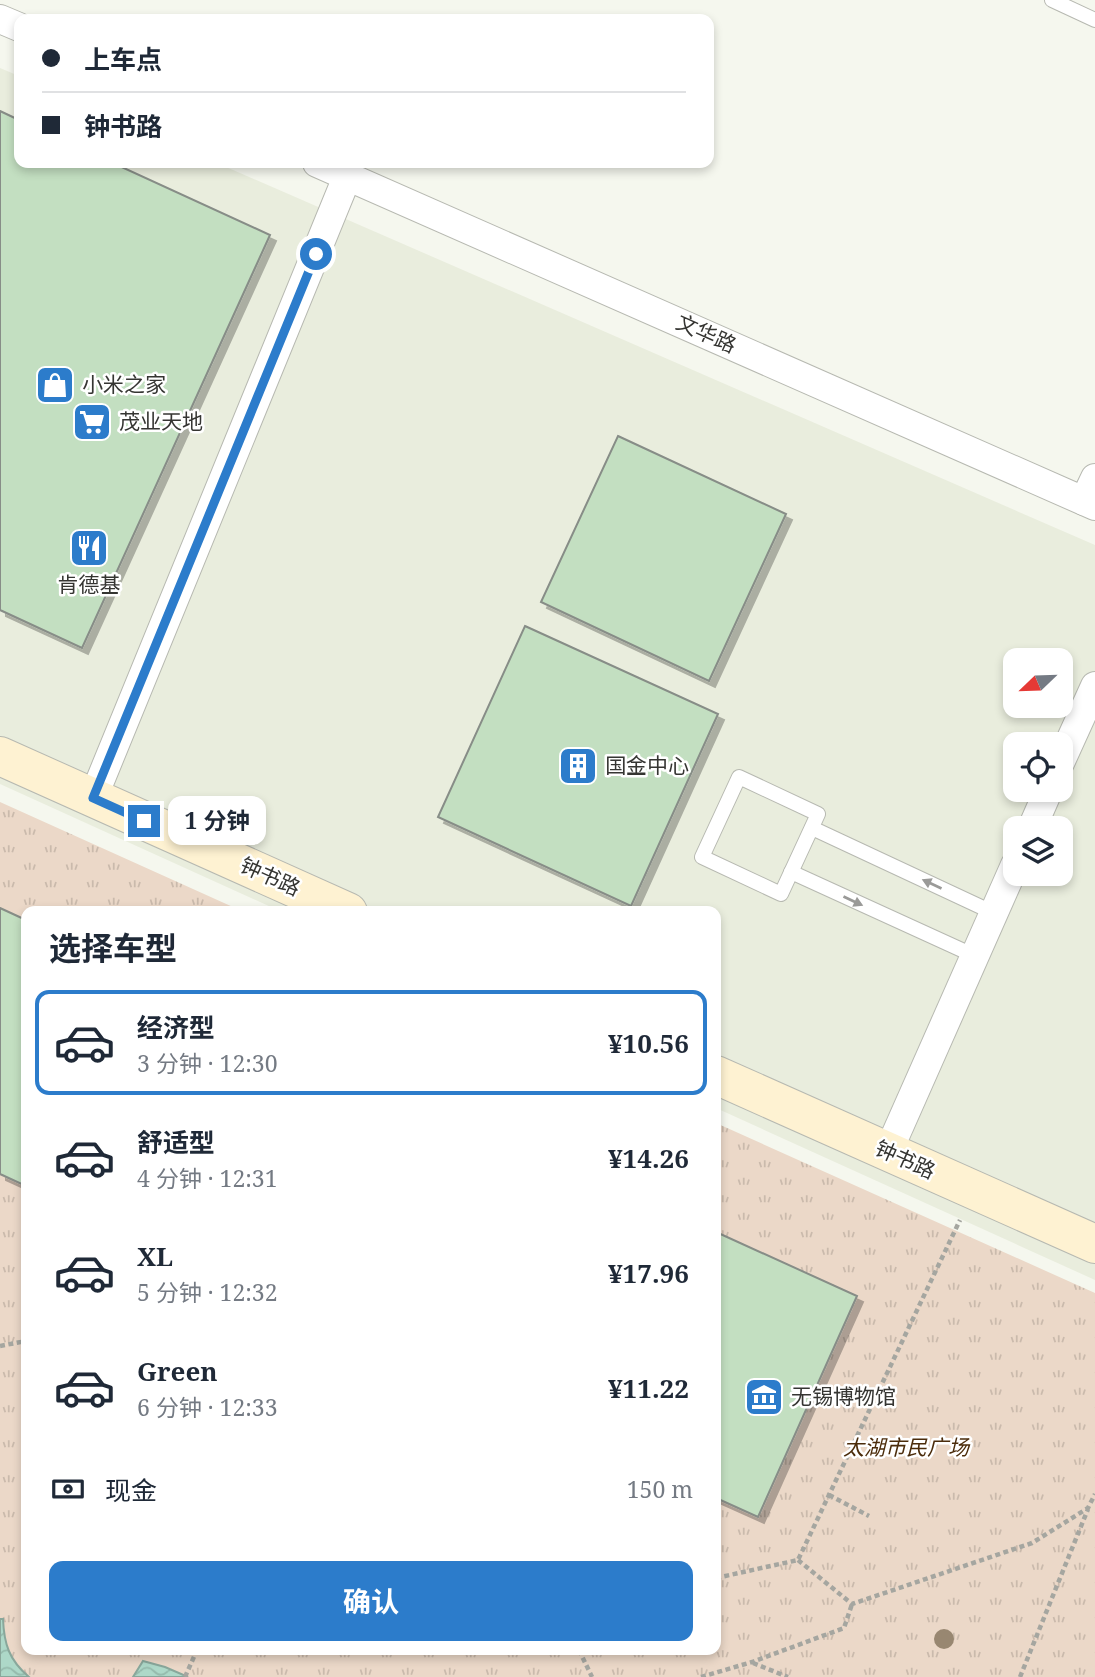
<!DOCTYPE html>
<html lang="zh">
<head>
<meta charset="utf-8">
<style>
  body { margin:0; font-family:"Noto Serif","Noto Sans SC",serif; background:#f6f6f7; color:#1f2937; height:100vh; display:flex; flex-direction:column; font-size:26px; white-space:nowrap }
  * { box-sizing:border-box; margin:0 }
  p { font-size:23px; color:#747a83 }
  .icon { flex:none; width:38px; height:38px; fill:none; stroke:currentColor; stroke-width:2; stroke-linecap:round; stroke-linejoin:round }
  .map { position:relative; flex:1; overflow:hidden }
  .drawer { position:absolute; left:21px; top:906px; width:700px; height:749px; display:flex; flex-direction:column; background:#fff; border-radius:14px; box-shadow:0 4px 10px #0003 }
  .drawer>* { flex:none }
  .guide { position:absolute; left:14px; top:14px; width:700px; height:154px; border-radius:14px; box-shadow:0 4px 10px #0003; display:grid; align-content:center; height:154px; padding:0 28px; background:#fff }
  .needle { width:46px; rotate:247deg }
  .buttons { position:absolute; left:1003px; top:648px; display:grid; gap:14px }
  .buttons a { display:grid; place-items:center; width:70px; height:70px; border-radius:14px; background:#fff; box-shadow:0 4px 10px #0003; font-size:35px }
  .end { position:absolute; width:32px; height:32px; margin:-16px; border:9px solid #2c7ccb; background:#fff; box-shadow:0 0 0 4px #fff }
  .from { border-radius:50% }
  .bubble { position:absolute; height:49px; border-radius:14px; background:#fff; box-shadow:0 4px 10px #0003; font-size:23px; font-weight:700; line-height:49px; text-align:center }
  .guide b { display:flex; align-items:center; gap:24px; height:66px; font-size:26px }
  .guide b+b { border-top:2px solid #e0e1e3 }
  .guide i { width:18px; height:18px; background:#1f2937 }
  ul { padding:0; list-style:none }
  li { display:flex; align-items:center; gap:21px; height:105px; margin:0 14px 10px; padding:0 14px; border:4px solid transparent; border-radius:14px }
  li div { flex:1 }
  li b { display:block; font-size:26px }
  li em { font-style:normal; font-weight:700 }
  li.current { border-color:#2c7ccb }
  li>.icon { width:63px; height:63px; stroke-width:1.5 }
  h2 { padding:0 28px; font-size:32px; line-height:84px }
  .pay { display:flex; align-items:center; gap:18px; height:77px; padding:0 28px; font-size:26px }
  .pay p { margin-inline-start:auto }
  .primary-button { display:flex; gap:14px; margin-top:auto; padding:14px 28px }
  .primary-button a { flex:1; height:80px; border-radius:14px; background:#2c7ccb; color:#fff; font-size:28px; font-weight:700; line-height:80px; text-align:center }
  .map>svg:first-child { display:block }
</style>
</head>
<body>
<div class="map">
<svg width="1095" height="1677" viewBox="0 0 1095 1677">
  <defs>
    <pattern id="park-tufts" width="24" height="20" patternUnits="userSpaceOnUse" patternTransform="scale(1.75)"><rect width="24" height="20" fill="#ebd8c8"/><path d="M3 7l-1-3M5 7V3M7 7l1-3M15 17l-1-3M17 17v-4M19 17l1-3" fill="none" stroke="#cabaac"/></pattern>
    <pattern id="water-waves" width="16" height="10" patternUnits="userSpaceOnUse" patternTransform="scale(1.75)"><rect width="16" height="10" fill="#add8c8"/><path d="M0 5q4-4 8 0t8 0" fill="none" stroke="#95baac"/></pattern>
    <filter id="shadow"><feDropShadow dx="6" dy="6" stdDeviation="0" flood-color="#0004"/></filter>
  </defs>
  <rect width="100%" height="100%" fill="#f5f7ee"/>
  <path fill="#e9eddd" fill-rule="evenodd" d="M0,68L19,76V163H217L1095,545V1280L716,1108V912H282L0,784ZM1015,660H1060V705H1015ZM1015,744H1060V789H1015ZM1015,828H1060V873H1015Z"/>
  <polygon fill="url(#park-tufts)" points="0,802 244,912 26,912 26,1650 716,1650 716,1123 1095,1293 1095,1677 0,1677"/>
  <g fill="url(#water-waves)" stroke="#89a79b" stroke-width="2">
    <path d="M0,1619H3C4,1644 9,1660 29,1677H0Z"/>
    <polygon points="143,1661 165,1667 188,1677 133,1677"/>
  </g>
  <g fill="#c3dfc1" stroke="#878d87" stroke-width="2" filter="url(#shadow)">
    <polygon points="0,111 19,120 19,163 113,163 270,235 82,648 0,610"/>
    <polygon points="618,436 786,514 709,681 541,602"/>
    <polygon points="525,626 718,714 631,906 438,817"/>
    <polygon points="0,908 26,920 26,1186 0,1174"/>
    <polygon points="716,1232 857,1296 758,1517 716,1498"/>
  </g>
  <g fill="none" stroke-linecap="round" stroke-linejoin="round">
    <defs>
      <g id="lane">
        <polyline points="1052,0 1095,20"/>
        <polygon points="739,777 818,814 781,894 702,857"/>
        <polyline points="812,828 994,913"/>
        <polyline points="791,872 975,956"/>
      </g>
      <g id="street">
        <polyline points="0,19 19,27"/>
        <polyline points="317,163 1095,506"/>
        <polyline points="1084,501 1095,478"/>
        <polyline points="1060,763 1095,686"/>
        <polyline points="93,798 347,177"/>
        <polyline points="1032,828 1049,789"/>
        <polyline points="888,1152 1015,865"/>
      </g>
      <g id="secondary">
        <polyline points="0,756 348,912"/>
        <polyline points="716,1075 1095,1244"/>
      </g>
    </defs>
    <use href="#lane" stroke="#b7b9b1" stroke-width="16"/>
    <use href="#street" stroke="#b7b9b1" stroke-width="30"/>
    <use href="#secondary" stroke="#b7b9b1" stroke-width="40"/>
    <g stroke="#a5a6a0" stroke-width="4.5" stroke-dasharray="5 3.5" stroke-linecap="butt">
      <polyline points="0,1346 26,1341"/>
      <polyline points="829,1495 869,1516"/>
      <polyline points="798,1560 852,1604 1032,1543 1088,1508 1095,1494"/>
      <polyline points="716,1578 798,1560 960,1220"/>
      <polyline points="579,1650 592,1677"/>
      <polyline points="753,1663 788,1677"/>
      <polyline points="185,1677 197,1650"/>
      <polyline points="701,1677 752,1662 844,1628 852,1604"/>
      <polyline points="1020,1677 1088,1509"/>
    </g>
    <use href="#lane" stroke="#fff" stroke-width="14"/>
    <use href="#street" stroke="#fff" stroke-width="28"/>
    <use href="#secondary" stroke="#fef2d2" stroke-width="38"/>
  </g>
  <circle fill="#988771" cx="944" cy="1639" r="10"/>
  <defs><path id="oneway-solid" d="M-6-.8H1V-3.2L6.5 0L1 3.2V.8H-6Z" transform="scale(1.75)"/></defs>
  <g fill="#9a9a98">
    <use href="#oneway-solid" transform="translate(932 884) rotate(-155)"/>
    <use href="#oneway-solid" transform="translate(853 901) rotate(25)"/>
  </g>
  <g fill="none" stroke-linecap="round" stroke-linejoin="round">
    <polyline stroke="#2c7ccb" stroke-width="9" points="144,821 93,798 316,254"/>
  </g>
  <defs>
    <symbol id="shop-square" viewBox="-11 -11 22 22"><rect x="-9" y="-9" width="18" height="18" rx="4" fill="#2c7ccb" stroke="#fff"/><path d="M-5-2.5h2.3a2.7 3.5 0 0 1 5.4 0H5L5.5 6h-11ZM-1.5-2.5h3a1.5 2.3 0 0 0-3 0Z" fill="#fff"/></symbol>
    <symbol id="supermarket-square" viewBox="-11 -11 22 22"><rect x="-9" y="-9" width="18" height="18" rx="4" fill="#2c7ccb" stroke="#fff"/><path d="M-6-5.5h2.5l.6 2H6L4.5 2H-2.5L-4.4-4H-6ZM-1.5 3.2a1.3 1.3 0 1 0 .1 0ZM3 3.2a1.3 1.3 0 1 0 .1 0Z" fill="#fff"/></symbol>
    <symbol id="restaurant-square" viewBox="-11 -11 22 22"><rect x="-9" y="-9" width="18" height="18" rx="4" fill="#2c7ccb" stroke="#fff"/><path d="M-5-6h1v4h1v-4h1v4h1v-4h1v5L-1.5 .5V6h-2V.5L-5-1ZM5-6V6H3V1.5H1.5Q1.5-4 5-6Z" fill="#fff"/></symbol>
    <symbol id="building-square" viewBox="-11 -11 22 22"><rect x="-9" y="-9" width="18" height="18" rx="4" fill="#2c7ccb" stroke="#fff"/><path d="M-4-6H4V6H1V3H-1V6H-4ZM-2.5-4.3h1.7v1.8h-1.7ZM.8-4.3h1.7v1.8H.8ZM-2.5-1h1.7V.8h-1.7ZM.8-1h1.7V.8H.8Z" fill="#fff"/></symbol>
    <symbol id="museum-square" viewBox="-11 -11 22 22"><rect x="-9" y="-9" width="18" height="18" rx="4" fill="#2c7ccb" stroke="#fff"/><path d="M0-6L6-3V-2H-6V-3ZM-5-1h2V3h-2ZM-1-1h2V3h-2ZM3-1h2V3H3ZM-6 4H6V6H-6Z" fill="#fff"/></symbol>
  </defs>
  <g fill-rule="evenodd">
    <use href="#shop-square" x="33" y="363" width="44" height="44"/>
    <use href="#supermarket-square" x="70" y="400" width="44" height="44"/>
    <use href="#restaurant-square" x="67" y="526" width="44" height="44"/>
    <use href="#building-square" x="556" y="744" width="44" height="44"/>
    <use href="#museum-square" x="742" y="1375" width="44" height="44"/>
  </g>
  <g text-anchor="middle" stroke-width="5" stroke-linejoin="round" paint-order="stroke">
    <g font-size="21" fill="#353532" stroke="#fff">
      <text transform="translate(706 334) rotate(24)" y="7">文华路</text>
      <text transform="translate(270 877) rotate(24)" y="7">钟书路</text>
      <text transform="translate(905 1160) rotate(24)" y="7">钟书路</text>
    </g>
    <g font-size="21" fill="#353532" stroke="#fff" text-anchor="start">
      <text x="82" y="392">小米之家</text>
      <text x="119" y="429">茂业天地</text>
      <text x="89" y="592" text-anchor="middle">肯德基</text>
      <text x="605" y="773">国金中心</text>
      <text x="791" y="1404">无锡博物馆</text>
    </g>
    <g font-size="21" font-style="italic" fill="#4b2c0b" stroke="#fff">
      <text x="906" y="1455">太湖市民广场</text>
    </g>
  </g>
</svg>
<div class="buttons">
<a><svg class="needle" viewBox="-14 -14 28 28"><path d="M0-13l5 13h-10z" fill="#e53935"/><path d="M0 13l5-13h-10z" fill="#747a83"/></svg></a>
<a><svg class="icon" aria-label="locate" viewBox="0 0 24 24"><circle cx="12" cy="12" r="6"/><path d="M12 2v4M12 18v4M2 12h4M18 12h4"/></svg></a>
<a><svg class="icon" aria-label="layers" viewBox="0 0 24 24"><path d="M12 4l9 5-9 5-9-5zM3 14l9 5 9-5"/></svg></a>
</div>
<i class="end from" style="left:316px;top:254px"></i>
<i class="end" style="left:144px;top:821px"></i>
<div class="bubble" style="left:168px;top:796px;width:98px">1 分钟</div>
<div class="guide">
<b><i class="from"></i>上车点</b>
<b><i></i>钟书路</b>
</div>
<section class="drawer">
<h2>选择车型</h2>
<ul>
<li class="current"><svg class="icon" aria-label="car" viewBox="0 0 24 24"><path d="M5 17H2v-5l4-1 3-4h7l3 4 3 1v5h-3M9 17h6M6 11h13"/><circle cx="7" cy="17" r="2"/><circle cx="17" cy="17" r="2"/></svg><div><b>经济型</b><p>3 分钟 · 12:30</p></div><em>¥10.56</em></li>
<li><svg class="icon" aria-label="car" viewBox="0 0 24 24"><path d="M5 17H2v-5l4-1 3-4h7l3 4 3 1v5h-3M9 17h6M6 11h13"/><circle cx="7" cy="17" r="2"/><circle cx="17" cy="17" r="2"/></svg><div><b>舒适型</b><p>4 分钟 · 12:31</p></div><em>¥14.26</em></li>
<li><svg class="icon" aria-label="car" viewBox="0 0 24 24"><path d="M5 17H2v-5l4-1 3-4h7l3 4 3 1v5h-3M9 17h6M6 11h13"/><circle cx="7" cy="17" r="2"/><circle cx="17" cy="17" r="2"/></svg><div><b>XL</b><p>5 分钟 · 12:32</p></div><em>¥17.96</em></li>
<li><svg class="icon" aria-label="car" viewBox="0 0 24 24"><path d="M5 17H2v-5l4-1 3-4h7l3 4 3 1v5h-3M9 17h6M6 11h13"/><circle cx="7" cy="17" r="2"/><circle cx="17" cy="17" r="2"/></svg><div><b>Green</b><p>6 分钟 · 12:33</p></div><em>¥11.22</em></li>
</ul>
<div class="pay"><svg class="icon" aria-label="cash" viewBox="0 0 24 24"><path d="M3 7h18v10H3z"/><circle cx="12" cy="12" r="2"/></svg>现金<p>150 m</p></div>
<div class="primary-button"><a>确认</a></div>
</section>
</div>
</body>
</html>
